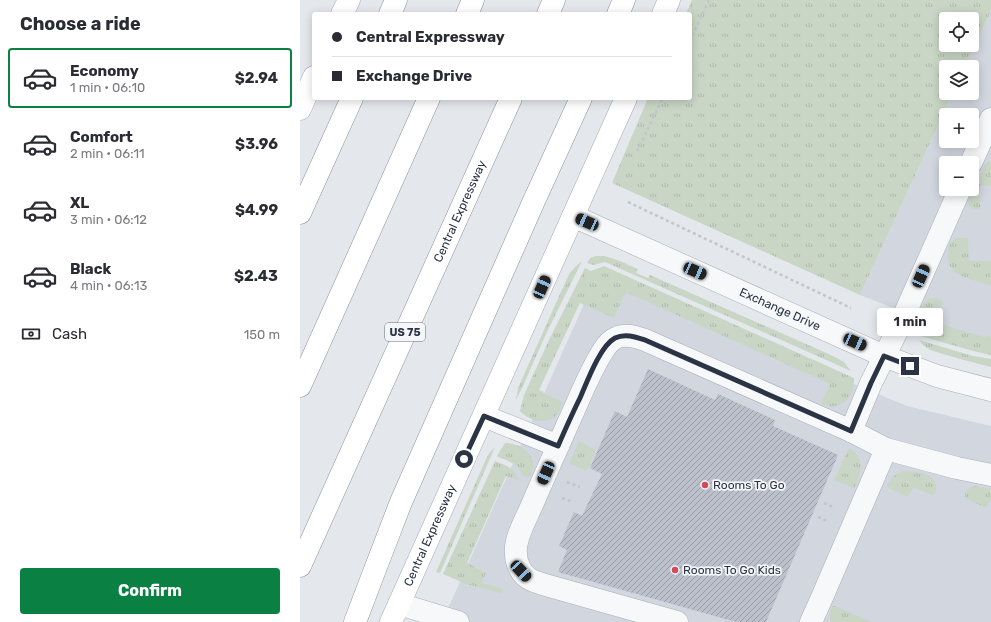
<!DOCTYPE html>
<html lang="en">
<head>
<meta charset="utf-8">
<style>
  body { margin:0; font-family:Rubik,sans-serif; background:#f7f7f7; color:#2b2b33; height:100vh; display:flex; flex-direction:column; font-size:15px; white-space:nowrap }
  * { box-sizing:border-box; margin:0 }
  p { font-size:13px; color:#7c7c81 }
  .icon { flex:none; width:22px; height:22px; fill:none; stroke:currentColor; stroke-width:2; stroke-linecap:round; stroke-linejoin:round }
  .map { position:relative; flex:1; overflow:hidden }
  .details { display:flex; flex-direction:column; background:#fff; width:300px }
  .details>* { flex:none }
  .guide { position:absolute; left:12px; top:12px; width:380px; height:88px; border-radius:4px; box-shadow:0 2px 10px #0003; display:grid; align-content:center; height:88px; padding:0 20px; background:#fff }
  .fabs { position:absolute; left:639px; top:12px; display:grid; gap:8px }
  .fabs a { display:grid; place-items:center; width:40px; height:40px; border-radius:4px; background:#fff; box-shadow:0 2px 10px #0003; font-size:20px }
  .end { position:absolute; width:18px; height:18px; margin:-9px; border:5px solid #2b3445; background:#fff; box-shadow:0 0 0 2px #fff }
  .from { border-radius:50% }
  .bubble { position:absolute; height:28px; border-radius:4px; background:#fff; box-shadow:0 2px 10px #0003; font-size:13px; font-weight:700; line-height:28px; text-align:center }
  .car { position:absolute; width:12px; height:24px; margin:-12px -6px; border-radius:5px; box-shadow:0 0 3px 1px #0007; background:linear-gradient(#222 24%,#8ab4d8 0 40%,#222 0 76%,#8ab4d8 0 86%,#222 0) }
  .guide b { display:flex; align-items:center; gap:14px; height:38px; font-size:15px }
  .guide b+b { border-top:1px solid #e1e1e2 }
  .guide i { width:10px; height:10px; background:#2b2b33 }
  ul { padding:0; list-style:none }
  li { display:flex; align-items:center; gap:12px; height:60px; margin:0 8px 6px; padding:0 12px; border:2px solid transparent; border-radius:4px }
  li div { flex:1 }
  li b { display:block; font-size:15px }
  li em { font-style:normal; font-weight:700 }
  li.current { border-color:#0b8043 }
  li>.icon { width:36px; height:36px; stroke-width:1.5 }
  h2 { padding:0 20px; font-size:18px; line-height:48px }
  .pay { display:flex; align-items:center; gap:10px; height:44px; padding:0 20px; font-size:15px }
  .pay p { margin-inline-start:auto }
  .cta { display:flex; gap:8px; margin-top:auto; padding:8px 20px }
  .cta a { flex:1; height:46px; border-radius:4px; background:#0b8043; color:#fff; font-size:16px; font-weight:700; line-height:46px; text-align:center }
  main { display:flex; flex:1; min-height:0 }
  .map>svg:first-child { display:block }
</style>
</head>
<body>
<main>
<section class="details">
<h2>Choose a ride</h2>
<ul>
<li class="current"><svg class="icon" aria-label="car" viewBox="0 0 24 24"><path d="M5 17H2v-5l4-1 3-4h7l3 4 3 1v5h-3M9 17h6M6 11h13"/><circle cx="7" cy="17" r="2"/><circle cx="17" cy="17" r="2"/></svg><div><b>Economy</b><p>1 min · 06:10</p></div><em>$2.94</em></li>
<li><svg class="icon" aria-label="car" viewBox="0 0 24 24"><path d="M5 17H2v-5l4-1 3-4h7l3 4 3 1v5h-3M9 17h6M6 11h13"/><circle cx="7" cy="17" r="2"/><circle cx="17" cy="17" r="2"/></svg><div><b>Comfort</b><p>2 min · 06:11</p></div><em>$3.96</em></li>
<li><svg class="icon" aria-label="car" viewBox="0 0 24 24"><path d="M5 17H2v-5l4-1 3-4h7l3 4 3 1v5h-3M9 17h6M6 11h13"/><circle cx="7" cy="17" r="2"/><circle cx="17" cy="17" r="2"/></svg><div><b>XL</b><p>3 min · 06:12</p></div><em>$4.99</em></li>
<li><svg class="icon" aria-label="car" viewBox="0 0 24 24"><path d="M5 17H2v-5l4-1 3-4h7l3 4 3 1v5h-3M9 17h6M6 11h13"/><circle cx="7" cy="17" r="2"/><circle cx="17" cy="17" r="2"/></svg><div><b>Black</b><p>4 min · 06:13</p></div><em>$2.43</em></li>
</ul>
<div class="pay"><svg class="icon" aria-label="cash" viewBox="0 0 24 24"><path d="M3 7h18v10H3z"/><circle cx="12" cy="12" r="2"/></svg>Cash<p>150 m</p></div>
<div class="cta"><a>Confirm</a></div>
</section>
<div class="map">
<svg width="691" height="622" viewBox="0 0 691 622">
  <defs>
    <pattern id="grass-tufts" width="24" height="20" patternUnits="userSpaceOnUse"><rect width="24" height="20" fill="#c9d6c5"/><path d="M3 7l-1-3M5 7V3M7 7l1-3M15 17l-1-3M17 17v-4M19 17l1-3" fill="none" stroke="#adb8ab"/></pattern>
    <pattern id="building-hatch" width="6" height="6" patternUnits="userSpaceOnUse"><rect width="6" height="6" fill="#bbc0ca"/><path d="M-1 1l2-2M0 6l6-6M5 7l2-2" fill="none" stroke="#989da6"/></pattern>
  </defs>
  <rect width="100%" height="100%" fill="#e4e7ec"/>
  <g fill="#d2d6de" fill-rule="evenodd">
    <path d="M691,11V340L631,323L560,295L653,93H672V67H665ZM646,115H672V141H646ZM646,163H672V189H646Z"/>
    <polygon points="296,277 607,406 691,426 691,622 142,622"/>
  </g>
  <g fill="url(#grass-tufts)" fill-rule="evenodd">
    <path d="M392,0H691V11L665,67H646V93H653L560,295L312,183L348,98H390V14H386ZM646,19H672V45H646Z"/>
    <path d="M688,161L691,162V186L680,185V208L679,209C673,210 669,208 668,202L686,163Z"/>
    <path d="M657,238H668L669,261H691V285C685,284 679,282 673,280C658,275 647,271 648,253C648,246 650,241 657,238Z"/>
    <path d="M296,256C311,255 324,263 338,269L336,273L348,278L350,275L533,356L544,362L551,371L305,262L293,265L287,263L290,258Z"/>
    <polygon points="282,261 246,334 222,388 216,400 218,388 269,274 275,267"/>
    <path d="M304,266L554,378C554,382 554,387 552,391C548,404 534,410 522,404V401L530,384L326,292L314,317H312L280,303L239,390L244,392L243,393L263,402C261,406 260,411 257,414C249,426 228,421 220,411L224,395L249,340L285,268L291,271Z"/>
    <path d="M630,298H636L643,301L635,322L680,336L691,337V355L673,351L617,335C616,332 615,329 615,326C616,318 623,301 630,298Z"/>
    <polygon points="619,340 673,356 691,359 691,367 660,359 630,350 624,346"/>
    <polygon points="279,441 296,450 287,471 269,463"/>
    <path d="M205,443C219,443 235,452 233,468C232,471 230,475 229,477C221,478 222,472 218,467C212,462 203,459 197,456Z"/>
    <polygon points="195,447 140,573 136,572 187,457 190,452"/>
    <path d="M549,448C566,457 561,473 555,487L553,488L534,480Z"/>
    <path d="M195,461C206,466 215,467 218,480L206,476L167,563L186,573L182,583L203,589L201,593L166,584L143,574Z"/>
    <path d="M603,471C613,471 634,473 636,485C637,490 636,493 632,495L613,487L608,497L588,488L587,485C591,478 596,474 603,471Z"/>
    <path d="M674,486L691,489V498L686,508L665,498C664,492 668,487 674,486Z"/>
    <path d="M533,606H535L572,622H531C529,617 529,610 533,606Z"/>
  </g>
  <polygon fill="url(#building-hatch)" points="348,369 415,400 418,394 475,420 473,426 538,455 466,622 436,622 258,572 267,550 259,546 274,512 282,516 302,474 290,468 315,411 327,417"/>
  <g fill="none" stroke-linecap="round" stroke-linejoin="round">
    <defs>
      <g id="minor">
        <polyline points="671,163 691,119"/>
        <path id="s1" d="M273,216L584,356L637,376L691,390"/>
        <polyline points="184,416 258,446"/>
        <polyline points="551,431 571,383 598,329 660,189"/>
        <polyline points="99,604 158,622"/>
        <path d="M377,622L242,584C237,582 232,581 228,578C221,573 216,563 216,554C214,539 226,519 232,505C244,477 257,448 270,419C280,397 290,371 303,351C306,346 311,340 316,338C325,333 336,337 345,340L551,431L586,449L657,468L691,475"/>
        <polyline points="511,622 520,602 586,449"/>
      </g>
      <g id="major">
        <polyline points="42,14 49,0"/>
        <polyline points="363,14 369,0"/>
        <polyline points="0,109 14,77"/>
        <path id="s2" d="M91,622L326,98"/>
      </g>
      <g id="highway">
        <polyline points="90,14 96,0"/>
        <polyline points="167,14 173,0"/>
        <polyline points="248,14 254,0"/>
        <polyline points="318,14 324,0"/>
        <polyline points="0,213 52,98"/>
        <polyline points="0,386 129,98"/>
        <path id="s3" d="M0,566L211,98"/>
        <polyline points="55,622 76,567 101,502 233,203 281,98"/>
      </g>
    </defs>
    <use href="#minor" stroke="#a9aeb7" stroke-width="23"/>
    <use href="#major" stroke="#a3abb8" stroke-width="23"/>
    <use href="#highway" stroke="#8b94a3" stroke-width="23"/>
    <g stroke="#c2c5cb" stroke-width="2.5" stroke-dasharray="3 3" stroke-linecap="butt">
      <polyline points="390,41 409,0"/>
      <polyline points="337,151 363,98"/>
      <polyline points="328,202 551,308"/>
      <polyline points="267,482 280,487"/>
      <polyline points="262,498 273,502"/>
      <polyline points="524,503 535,508"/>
      <polyline points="518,517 529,522"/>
    </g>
    <use href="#minor" stroke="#f7f8fa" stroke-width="22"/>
    <use href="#major" stroke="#fff" stroke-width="22"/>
    <use href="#highway" stroke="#fff" stroke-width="22"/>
  </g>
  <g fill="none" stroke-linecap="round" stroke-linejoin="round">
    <path stroke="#2b3445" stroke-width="5" d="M164,459L184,416L258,446C265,430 272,414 280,398C287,382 300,346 315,338C325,333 336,337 345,340L551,431L571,383L584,356L610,366"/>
  </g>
  <g fill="#d1495b" stroke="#f4f6f9" stroke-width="1.5">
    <circle cx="405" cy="485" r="4"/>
    <circle cx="375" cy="570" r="4"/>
  </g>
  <g text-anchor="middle" stroke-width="3.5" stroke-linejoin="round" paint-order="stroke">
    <rect fill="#f4f6f9" stroke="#676e7b" stroke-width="1" x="85" y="323" width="40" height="18" rx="3"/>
    <g font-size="11" font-weight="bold" fill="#2b3445">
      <text x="105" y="336">US 75</text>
    </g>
    <g font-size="12" fill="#2b3445" stroke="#f4f6f9">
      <text dy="4" stroke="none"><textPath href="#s3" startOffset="389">Central Expressway</textPath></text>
      <text dy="4" stroke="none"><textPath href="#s1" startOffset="227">Exchange Drive</textPath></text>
      <text dy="4" stroke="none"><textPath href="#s2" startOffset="95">Central Expressway</textPath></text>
    </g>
    <g font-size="12" fill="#2b3445" stroke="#f4f6f9" text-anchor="start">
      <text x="413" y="489">Rooms To Go</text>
      <text x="383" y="574">Rooms To Go Kids</text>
    </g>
  </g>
</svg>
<div class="fabs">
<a><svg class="icon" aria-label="locate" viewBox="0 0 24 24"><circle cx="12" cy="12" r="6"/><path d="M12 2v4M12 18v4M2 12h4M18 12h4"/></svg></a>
<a><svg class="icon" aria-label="layers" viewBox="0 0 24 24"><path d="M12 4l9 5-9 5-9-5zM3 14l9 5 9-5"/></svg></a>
<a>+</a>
<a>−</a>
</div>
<i class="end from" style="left:164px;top:459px"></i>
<i class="end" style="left:610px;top:366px"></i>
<div class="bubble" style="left:577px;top:308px;width:66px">1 min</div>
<i class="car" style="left:287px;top:222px;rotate:294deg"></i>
<i class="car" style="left:395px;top:271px;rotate:114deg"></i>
<i class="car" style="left:621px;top:276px;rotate:24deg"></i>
<i class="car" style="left:242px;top:287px;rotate:24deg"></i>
<i class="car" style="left:555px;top:342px;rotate:114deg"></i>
<i class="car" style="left:246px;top:473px;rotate:204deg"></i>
<i class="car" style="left:221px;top:571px;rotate:137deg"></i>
<div class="guide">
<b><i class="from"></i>Central Expressway</b>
<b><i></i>Exchange Drive</b>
</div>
</div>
</main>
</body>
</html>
